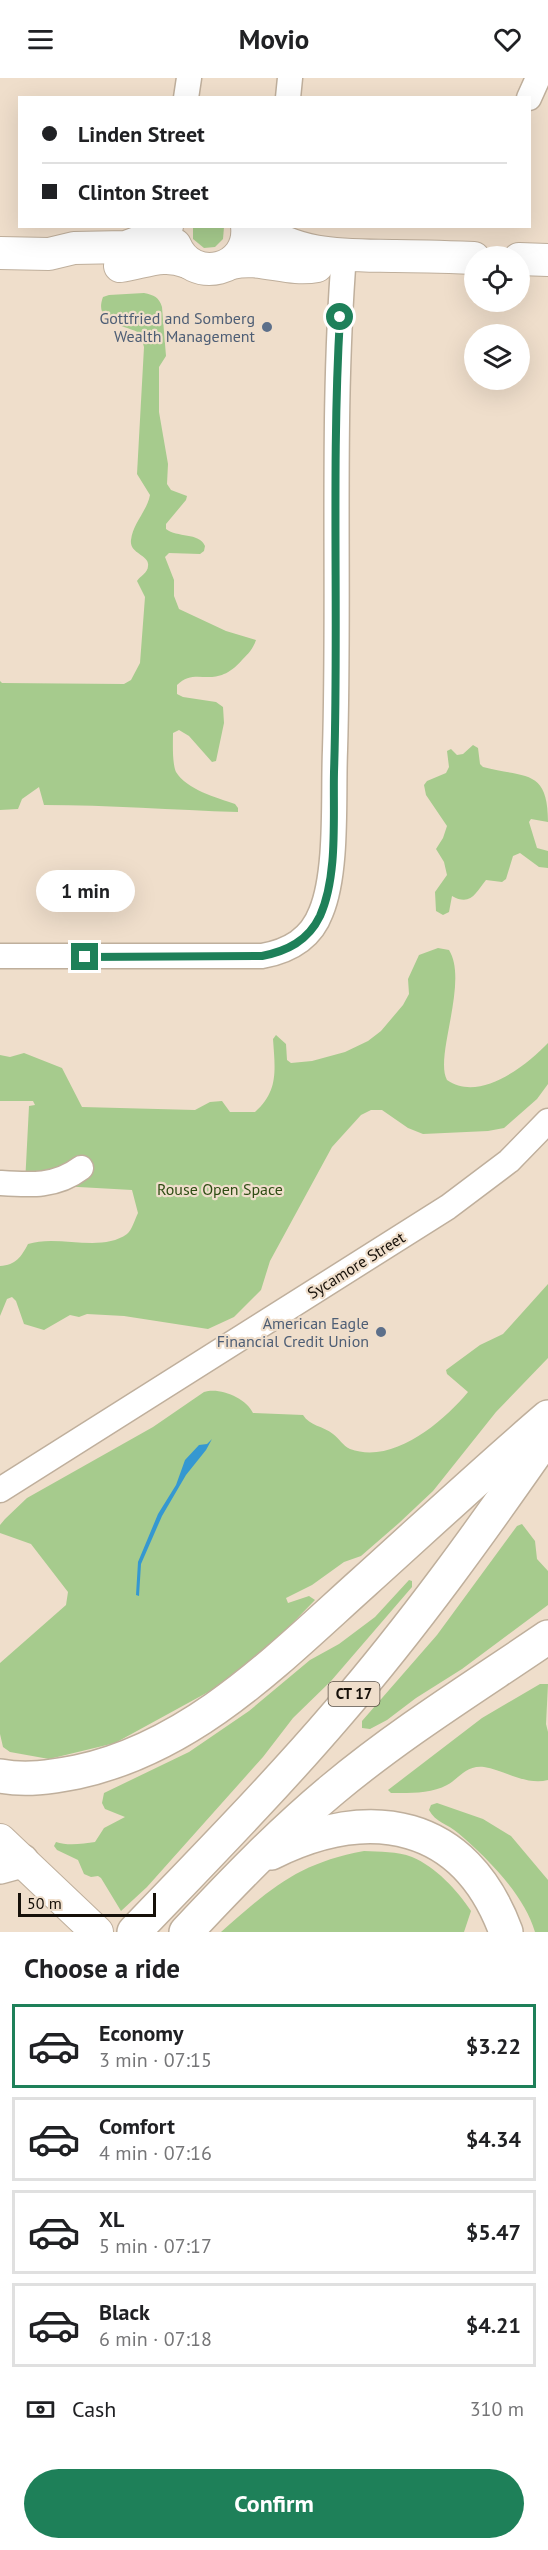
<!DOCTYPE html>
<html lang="en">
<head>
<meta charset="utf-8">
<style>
  body { margin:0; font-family:"PT Sans",sans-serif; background:#f6f6f6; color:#202124; height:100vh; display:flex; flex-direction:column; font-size:22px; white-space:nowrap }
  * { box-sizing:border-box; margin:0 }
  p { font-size:20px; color:#757577 }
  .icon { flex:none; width:33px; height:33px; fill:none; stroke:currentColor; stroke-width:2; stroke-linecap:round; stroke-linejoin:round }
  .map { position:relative; height:1854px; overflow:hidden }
  .side { display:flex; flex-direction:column; background:#fff; flex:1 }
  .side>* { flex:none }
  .banner { position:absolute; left:18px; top:18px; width:513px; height:132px; border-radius:0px; box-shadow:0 6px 24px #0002; display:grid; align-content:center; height:132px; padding:0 24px; background:#fff }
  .controls { position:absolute; left:464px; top:168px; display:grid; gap:12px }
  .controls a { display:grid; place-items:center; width:66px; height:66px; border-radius:50%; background:#fff; box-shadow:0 6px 24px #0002; font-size:30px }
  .scale { position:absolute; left:18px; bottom:15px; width:138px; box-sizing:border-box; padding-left:6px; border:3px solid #161009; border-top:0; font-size:16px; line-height:21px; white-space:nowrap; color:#161009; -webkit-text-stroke:4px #efdecb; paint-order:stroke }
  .end { position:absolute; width:27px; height:27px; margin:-14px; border:8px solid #1e8059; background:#fff; box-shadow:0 0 0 3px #fff }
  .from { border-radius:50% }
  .bubble { position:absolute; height:42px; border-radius:21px; background:#fff; box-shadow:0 6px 24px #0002; font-size:20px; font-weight:600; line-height:42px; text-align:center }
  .banner b { display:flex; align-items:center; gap:21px; height:57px; font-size:22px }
  .banner b+b { border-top:2px solid #e0e0e0 }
  .banner i { width:15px; height:15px; background:#202124 }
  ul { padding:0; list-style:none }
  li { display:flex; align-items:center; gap:18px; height:84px; margin:0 12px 9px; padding:0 12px; border:3px solid #e0e0e0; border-radius:0px }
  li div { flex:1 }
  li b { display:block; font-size:22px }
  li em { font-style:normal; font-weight:600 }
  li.active { border-color:#1e8059 }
  li>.icon { width:54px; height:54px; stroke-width:1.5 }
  h2 { padding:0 24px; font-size:27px; line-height:72px }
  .pay { display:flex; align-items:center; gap:15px; height:66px; padding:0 24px; font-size:22px }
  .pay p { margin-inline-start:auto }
  .cta { display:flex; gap:12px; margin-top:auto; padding:12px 24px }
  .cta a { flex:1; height:69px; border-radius:36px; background:#1e8059; color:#fff; font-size:24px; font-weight:600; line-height:69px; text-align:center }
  header { display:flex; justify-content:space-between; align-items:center; height:78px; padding:0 24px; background:#fff; font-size:27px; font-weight:600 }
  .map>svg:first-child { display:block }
</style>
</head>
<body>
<header><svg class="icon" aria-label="menu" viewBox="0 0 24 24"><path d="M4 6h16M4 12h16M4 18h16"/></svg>Movio<svg class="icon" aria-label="heart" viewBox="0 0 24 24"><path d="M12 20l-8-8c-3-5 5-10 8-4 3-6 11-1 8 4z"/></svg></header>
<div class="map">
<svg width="548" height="1854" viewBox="0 0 548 1854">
  <rect width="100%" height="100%" fill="#efdecb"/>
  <g fill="#a6cb8d">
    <polygon points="224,149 223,161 215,169 204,170 193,161 193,149"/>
    <path d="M144,215C154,217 159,219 162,229L166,278L159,289V334L168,386L167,406L171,412L187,418L186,422L166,446V451C177,460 199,454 205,468L204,473L200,476L169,475L165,479L174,502V518L179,531L226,553L256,562C253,571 248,576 242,582C214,614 197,587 177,607V616L183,619L216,624L223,629L224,645L216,683L212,684L189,658L179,652L173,655C173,665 172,685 176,694C186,711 217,720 235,726L238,730V734C173,732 109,727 44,727L39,709L22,721L18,731L0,732V603L2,605L124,606L131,602L140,585L145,519L137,503C140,498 148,495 148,488C150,477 129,476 131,462C133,445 147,433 150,417L137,396L144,269L140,255C124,247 93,245 103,219L109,217Z"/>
    <path d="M473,667L478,670L480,686L483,689C525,700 548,690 548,744L531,741L529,744L537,770L548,773V790L539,789L520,775L513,778L506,801L502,804L486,802C476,814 471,829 452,818L449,834L443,837L436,833L435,814L447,797L444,784L436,771L443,760L447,748L426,717L424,707L427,703L446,695L449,689L447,673L451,671L457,677L463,676Z"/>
    <path d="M438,870L449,872C469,904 434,979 447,1002C480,1025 527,987 548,965V1006L537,1021L504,1050L488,1053L423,1056L408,1050L382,1032H371L361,1037L332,1069L270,1183L261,1212L234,1239L208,1251L124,1238L87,1236L79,1239L70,1237L44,1252L24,1246L16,1223L12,1219L7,1221L0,1238V1188C16,1187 21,1179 28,1166C57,1156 101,1175 127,1156C132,1152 135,1141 138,1135L132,1112L25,1106L29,1028L35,1027L33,1023H0V977L10,979L24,975L62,990L82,1029L195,1032L210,1024L222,1023L230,1034H255C279,1013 275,991 273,961L276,957L286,966L287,982L291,985L312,983L345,974L368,963L381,953L403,927L409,916L408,901L419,877Z"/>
    <path d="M548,1206V1280L496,1334L433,1413L399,1445L361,1478L344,1484L312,1507L286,1520L288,1525L309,1518L315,1522L277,1561L221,1607L115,1665L49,1681L10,1674L3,1669L0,1656V1585L66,1527L68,1514L31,1466L0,1455V1447L5,1441L27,1420L153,1349L204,1314C220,1309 246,1320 253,1335L303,1337C310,1348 323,1348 333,1356C340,1361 342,1367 350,1371C393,1387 443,1344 468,1314L447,1296L446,1292L480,1267L503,1256Z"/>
    <polygon points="522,1446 535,1463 537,1481 548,1493 548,1527 462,1591 416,1620 387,1642 370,1651 362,1650 362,1643 437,1557 517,1448"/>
    <path d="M409,1502L412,1503V1509L331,1603L293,1640L263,1679L147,1809L121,1833L101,1800L98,1798L91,1799L84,1796L78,1782L57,1772L54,1768L56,1764C67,1768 83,1766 95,1764L104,1750L125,1739L105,1731L102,1725L104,1715L189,1674L249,1633L310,1582L339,1566L375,1539Z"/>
    <path d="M540,1606H548L546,1646L548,1654V1702C527,1708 504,1692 484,1689C466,1687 460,1700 447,1707C431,1716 408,1715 391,1715L388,1712L482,1640Z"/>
    <path d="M437,1725L483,1741L511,1758L548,1802V1854H535C524,1816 487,1780 458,1755C448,1746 435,1744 429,1732L431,1727Z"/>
    <path d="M364,1773C380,1774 397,1773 412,1779C436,1789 457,1812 471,1833L464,1854H221C270,1811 298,1785 364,1773Z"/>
  </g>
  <polygon fill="#3598d1" points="212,1361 206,1372 186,1397 162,1438 141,1486 139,1518 136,1517 138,1484 158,1436 176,1407 185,1382 199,1367 207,1366"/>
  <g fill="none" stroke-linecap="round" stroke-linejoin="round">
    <defs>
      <g id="minor">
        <polyline points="186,20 189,0"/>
        <polyline points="288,20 290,0"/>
        <polyline points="529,20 538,0"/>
        <path d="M0,878H262C289,873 311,861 321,834C338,793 333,718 335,672C340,507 331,342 344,177"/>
        <path d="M0,1105C30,1107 56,1109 81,1090"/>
        <polyline points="0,1412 448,1129 509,1083 548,1043"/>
      </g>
      <g id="major">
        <path d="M258,148C297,180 348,177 395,178C422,178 448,179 474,180"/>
        <path d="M175,167C192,208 252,193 247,148"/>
        <polyline points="0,175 49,176 74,170 126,169 153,159 167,148"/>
        <polyline points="519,181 548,182"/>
        <path d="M232,185C261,178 288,194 317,188"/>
        <path d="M120,188C144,185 163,174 187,184"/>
        <polyline points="0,1762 97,1854"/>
      </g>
      <g id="highway">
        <path d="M0,1698C26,1703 51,1699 77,1694C194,1669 279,1580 365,1503C426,1448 486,1392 548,1339"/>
        <path d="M271,1775C370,1726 465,1742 506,1854"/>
        <polyline points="0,1789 22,1783"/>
        <path d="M134,1854C203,1782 273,1711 338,1635C414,1547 482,1452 548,1357"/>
        <path d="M186,1854C233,1804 280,1755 333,1711C400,1655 476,1608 548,1559"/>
      </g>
    </defs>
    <use href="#minor" stroke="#bfaf9c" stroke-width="27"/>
    <use href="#major" stroke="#bfaf9c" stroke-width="34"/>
    <use href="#highway" stroke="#bfaf9c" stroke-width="36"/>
    <use href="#minor" stroke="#fff" stroke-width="24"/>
    <use href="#major" stroke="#fff" stroke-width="32"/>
    <use href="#highway" stroke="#fff" stroke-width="33"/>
  </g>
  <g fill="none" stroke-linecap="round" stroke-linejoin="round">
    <path stroke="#1e8059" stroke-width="8" d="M85,879L262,878C287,873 308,863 320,838C338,798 333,739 334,694C339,543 331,391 340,239"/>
  </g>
  <g fill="#5c6f8a" stroke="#efdecb" stroke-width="2">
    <circle cx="267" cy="249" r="6"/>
    <circle cx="381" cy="1254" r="6"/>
  </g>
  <g text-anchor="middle" stroke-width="4.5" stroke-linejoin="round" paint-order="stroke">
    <rect fill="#efdecb" stroke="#574e43" stroke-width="1.5" x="328.5" y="1604" width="51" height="24" rx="4.5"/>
    <g font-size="15" font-weight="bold" fill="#161009">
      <text x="354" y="1621">CT 17</text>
    </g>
    <g font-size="16" fill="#4e5e75" stroke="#efdecb" text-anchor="end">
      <text x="255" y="246">Gottfried and Somberg<tspan x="255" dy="18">Wealth Management</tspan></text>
      <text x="369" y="1251">American Eagle<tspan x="369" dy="18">Financial Credit Union</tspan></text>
    </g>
    <g font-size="16" fill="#2f4d14" stroke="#efdecb">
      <text x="220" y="1117">Rouse Open Space</text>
    </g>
    <g font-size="16" fill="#161009" stroke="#efdecb">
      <text transform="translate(356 1187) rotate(-32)" y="6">Sycamore Street</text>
    </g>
  </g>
</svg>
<div class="controls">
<a><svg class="icon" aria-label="locate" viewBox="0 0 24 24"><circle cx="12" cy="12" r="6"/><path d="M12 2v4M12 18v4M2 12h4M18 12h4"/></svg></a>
<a><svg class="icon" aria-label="layers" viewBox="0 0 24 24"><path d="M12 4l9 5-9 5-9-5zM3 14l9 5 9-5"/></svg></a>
</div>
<div class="scale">50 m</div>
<i class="end from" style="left:340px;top:239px"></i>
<i class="end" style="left:85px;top:879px"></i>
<div class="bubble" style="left:36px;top:792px;width:99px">1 min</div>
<div class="banner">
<b><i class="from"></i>Linden Street</b>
<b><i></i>Clinton Street</b>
</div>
</div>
<section class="side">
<h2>Choose a ride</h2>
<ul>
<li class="active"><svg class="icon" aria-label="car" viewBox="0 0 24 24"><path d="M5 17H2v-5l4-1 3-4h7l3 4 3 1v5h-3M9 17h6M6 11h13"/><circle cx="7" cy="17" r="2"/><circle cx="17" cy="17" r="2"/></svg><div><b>Economy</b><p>3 min · 07:15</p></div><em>$3.22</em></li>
<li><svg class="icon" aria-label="car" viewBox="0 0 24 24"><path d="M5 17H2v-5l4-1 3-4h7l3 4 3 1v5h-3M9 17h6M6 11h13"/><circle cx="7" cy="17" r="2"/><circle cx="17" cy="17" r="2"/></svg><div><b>Comfort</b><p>4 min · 07:16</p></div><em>$4.34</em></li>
<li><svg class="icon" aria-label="car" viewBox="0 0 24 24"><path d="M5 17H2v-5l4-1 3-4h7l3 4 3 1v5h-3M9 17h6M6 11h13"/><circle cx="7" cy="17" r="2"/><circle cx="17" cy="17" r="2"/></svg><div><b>XL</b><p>5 min · 07:17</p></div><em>$5.47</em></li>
<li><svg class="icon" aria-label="car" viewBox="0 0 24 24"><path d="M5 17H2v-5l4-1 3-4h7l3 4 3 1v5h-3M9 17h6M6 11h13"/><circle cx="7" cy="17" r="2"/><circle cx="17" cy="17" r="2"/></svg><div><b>Black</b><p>6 min · 07:18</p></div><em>$4.21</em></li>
</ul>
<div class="pay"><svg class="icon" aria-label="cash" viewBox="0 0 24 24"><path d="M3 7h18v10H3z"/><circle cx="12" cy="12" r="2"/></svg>Cash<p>310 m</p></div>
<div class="cta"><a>Confirm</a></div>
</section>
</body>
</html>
